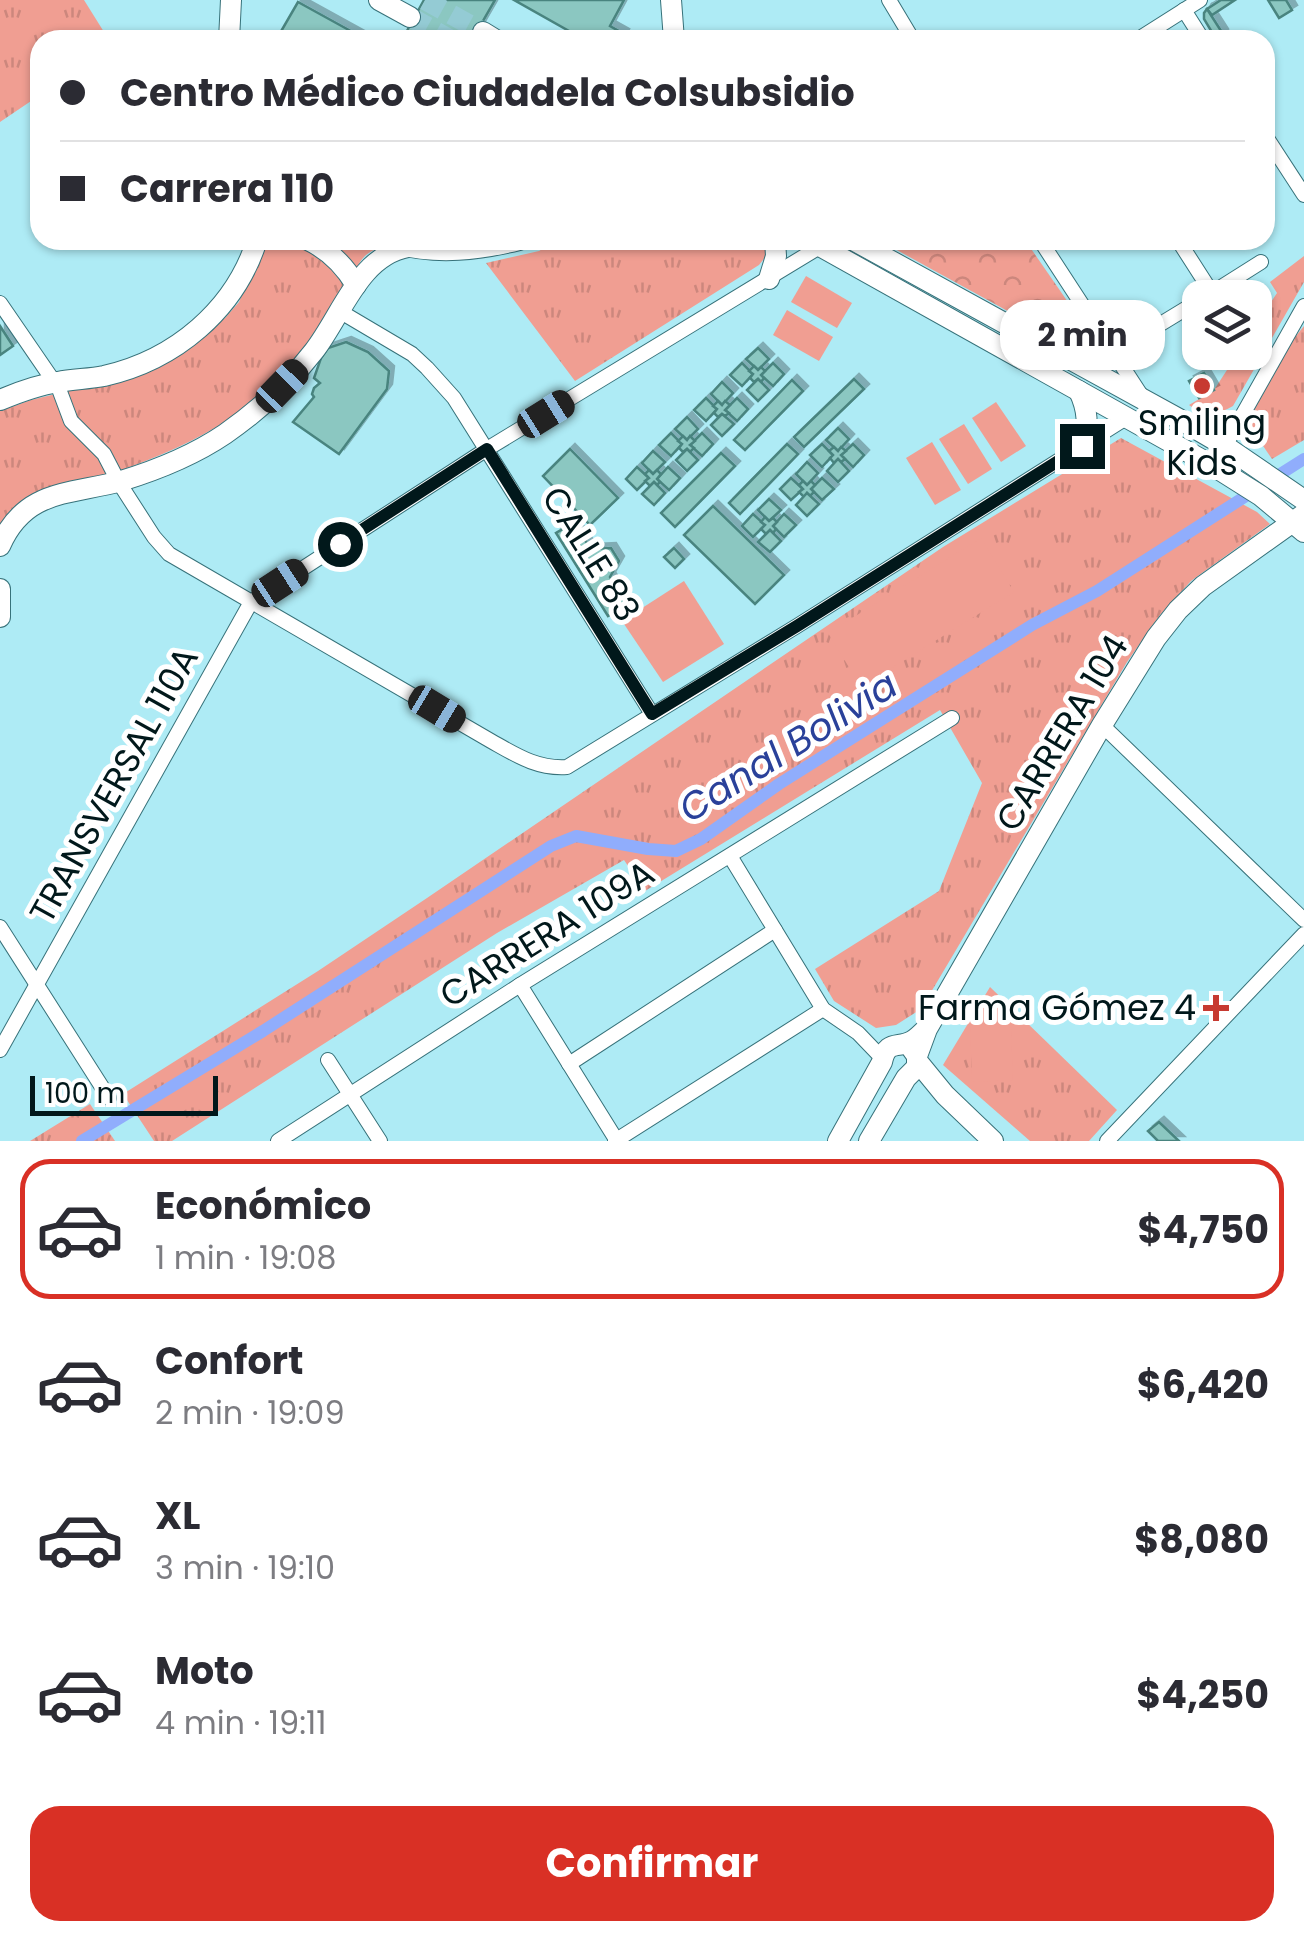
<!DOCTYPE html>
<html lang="es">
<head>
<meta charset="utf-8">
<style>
  body { margin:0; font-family:Poppins,sans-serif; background:#f7f7f7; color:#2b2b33; height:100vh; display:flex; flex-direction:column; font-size:38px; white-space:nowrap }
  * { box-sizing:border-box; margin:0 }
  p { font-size:32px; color:#7c7c81 }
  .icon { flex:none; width:55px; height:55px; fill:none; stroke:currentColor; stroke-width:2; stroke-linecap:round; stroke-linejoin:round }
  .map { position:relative; height:1141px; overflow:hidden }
  .drawer { display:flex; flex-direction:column; background:#fff; flex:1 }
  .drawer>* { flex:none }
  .guide { position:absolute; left:30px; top:30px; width:1245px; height:220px; border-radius:30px; box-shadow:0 2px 8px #0004; display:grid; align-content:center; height:220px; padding:0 30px; background:#fff }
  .tools { position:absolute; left:1182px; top:280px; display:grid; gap:20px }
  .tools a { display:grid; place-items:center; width:90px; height:90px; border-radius:20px; background:#fff; box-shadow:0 2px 8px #0004; font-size:50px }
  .scale { position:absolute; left:30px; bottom:25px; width:188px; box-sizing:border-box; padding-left:10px; border:5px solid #01181b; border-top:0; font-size:28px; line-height:35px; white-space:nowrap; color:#01181b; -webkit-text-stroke:8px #fff; paint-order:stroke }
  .end { position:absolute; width:45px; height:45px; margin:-22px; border:12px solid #01181b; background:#fff; box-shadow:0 0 0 5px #fff }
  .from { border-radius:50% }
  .bubble { position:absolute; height:70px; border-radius:30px; background:#fff; box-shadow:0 2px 8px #0004; font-size:32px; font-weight:700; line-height:70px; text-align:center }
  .car { position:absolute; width:30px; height:60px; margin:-30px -15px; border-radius:12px; box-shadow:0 0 8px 2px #0007; background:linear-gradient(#222 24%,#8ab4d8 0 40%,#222 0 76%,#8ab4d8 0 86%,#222 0) }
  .guide b { display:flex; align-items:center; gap:35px; height:95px; font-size:38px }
  .guide b+b { border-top:2px solid #e1e1e2 }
  .guide i { width:25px; height:25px; background:#2b2b33 }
  ul { padding:18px 0 0; list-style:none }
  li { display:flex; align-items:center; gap:30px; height:140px; margin:0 20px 15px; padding:0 10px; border:5px solid transparent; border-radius:30px }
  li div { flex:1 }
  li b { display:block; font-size:38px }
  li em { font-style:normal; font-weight:700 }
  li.selected { border-color:#d93025 }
  li>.icon { width:90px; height:90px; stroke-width:1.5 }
  .button { display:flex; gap:20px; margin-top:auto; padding:20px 30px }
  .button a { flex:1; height:115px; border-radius:30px; background:#d93025; color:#fff; font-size:40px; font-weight:700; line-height:115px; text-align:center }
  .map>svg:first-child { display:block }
</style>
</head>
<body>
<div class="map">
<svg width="1304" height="1141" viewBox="0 0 1304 1141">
  <defs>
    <pattern id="grass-tufts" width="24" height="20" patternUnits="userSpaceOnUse" patternTransform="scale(2.5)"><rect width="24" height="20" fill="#f09e92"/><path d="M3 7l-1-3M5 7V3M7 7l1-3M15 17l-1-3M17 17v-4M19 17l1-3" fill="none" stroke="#cc877d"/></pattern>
    <pattern id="forest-crowns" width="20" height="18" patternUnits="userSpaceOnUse" patternTransform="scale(2.5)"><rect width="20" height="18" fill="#f09e92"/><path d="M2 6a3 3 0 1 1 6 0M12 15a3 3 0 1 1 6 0" fill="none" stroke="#cc877d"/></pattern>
    <filter id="shadow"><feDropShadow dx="5" dy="-5" stdDeviation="0" flood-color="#0004"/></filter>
  </defs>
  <rect width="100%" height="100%" fill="#aeebf5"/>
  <g fill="url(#grass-tufts)">
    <polygon points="0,0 84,0 109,40 40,40 40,95 0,122"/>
    <path d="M264,240H363L383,245C377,249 368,252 364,257C359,262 355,271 352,276C338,298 327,322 312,342C237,440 135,467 23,501L9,512L0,525V411L31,400L129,376L203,334L225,318L239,302Z"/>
    <polygon points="557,240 765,240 767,244 767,255 759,265 575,381 486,263 539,251"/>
    <path d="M1304,256V282L1233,406C1218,415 1204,416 1189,405L1214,390L1238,353L1255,352V326L1277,293L1270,282Z"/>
    <polygon points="1304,326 1304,440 1272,459 1246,421 1291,342"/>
    <polygon points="1121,438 1257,512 1270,524 1191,581 1160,615 1127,662 921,1009 896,1025 876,1028 834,1001 815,969 939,891 982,783 940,710 645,891 624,860 497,933 172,1141 154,1141 123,1094 318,971 427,898 943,547"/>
    <polygon points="990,987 1117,1110 1089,1141 1030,1141 943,1065"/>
    <polygon points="90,1104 115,1141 30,1141"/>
  </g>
  <polygon fill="url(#forest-crowns)" points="884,240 1025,240 1115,370 884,243"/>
  <g fill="#f09e92">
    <polygon points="806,276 852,303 837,328 791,302"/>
    <polygon points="787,310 833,337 819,361 773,335"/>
    <polygon points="996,402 1026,446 1001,462 972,418"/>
    <polygon points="964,424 992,469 968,484 939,439"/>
    <polygon points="932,442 961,490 935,505 906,458"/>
    <polygon points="981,538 1014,592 861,687 828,633"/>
    <polygon points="684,581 724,644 663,682 622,621"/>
    <polygon points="1011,1024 1013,1080 972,1082 970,1026"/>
  </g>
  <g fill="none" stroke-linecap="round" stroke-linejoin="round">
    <polyline stroke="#90adfc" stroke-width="12" points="82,1141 263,1031 551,846 576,836 648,849 676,851 701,839 779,784 1032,625 1097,591 1304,459"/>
  </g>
  <g fill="#8bc7c1" stroke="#49847f" stroke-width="2.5" filter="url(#shadow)">
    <polygon points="424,0 495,0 472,40 402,40"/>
    <polygon points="514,0 624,0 610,26 624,34 620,40 585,40"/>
    <polygon points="1221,0 1235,0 1212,15 1207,9"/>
    <polygon points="1268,0 1286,0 1292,10 1279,18"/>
    <polygon points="298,2 367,40 276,40"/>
    <polygon points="1207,9 1223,34 1216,39 1204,19 1204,13"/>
    <polygon points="0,326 13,346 0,355"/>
    <polygon points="346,342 368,352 389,371 387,389 339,454 293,422 314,397 312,394 314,388 320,383 314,378 321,358 328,348"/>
    <polygon points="758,348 769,359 758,370 746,359"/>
    <polygon points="742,363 753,374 742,386 730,375"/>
    <polygon points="773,363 784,374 773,386 761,375"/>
    <polygon points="754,366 758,370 761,367 765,371 761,375 764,378 761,382 758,379 754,382 750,378 753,374 749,371"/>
    <polygon points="1204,373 1214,390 1199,398 1189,381"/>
    <polygon points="758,379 769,390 758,401 747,390"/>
    <polygon points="854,379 864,389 804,447 794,437"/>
    <polygon points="792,380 803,391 745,450 734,440"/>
    <polygon points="722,382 733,393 722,405 711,394"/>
    <polygon points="706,398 717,409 706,421 694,410"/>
    <polygon points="737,398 748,409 737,421 725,410"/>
    <polygon points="718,401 722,405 725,401 730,405 725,410 729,413 725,416 722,414 718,417 714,413 717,409 713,406"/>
    <polygon points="722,414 734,424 722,436 711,425"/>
    <polygon points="687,417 698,429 687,440 675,429"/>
    <polygon points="838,428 849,439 838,451 826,440"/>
    <polygon points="671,433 682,444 671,456 659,445"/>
    <polygon points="702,433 713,444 702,456 690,445"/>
    <polygon points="683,436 687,440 690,436 695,441 690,445 694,448 690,452 687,449 683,452 679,448 682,444 678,441"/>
    <polygon points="787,444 798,454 740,514 729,503"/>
    <polygon points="822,444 833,455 822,467 810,455"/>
    <polygon points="853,444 864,455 853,467 841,455"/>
    <polygon points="834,447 838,451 841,447 846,451 841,455 845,459 841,462 838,459 834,463 830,458 833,455 829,451"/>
    <polygon points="570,449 618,498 590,525 543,476"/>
    <polygon points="687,449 698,460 687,471 676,460"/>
    <polygon points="653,451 665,462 653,474 642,463"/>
    <polygon points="721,453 735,466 675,527 661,513"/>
    <polygon points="838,459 849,471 838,482 827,471"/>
    <polygon points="807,462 818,473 807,485 796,474"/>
    <polygon points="637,467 649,478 637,490 626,479"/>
    <polygon points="668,467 680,478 669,490 657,479"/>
    <polygon points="649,470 653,474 657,470 661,474 657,479 660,482 657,485 654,482 650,486 645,481 649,478 645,474"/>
    <polygon points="791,478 803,489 791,500 780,489"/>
    <polygon points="822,478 834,489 822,500 811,489"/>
    <polygon points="803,481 807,485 811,481 815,485 811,489 814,492 810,496 807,493 804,497 799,492 803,489 799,485"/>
    <polygon points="654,482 665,493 654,505 642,494"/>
    <polygon points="807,493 819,504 807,516 796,505"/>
    <polygon points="769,499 781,510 769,521 758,510"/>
    <polygon points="713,506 784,575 755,604 684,535"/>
    <polygon points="753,514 765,525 753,537 742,526"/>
    <polygon points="784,514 796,525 784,537 773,526"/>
    <polygon points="765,517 769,521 773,518 777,522 773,526 776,529 773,533 770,530 766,534 761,529 765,525 761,522"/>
    <polygon points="573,523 591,549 611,548 619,561 610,577 627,605 608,616 556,533"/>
    <polygon points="770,530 781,541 770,552 758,542"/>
    <polygon points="674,548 684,559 675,568 664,557"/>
    <polygon points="1159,1122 1179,1141 1158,1141 1148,1131"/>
  </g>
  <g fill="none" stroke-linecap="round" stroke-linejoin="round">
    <g stroke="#94cbd4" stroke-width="20" stroke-dasharray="20 10" stroke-linecap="butt">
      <polyline points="425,0 483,32"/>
      <polyline points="410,17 451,40"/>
    </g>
    <defs>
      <g id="street">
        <polyline points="889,0 913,40"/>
        <polyline points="1184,10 1203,40"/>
        <polyline points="1137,40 1200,0"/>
        <polyline points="1265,135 1304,195"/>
        <polyline points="1040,240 1143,398"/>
        <polyline points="1178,240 1212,293"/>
        <polyline points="1204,298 1261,262"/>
        <path d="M0,303L59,389L71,421L104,454L118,481L154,537L169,554L491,741C516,755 537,769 567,767L797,626L1126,418"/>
        <polyline points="341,312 412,354 427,368 454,398 652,714"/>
        <polyline points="1113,353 1200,300"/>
        <polyline points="1225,446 1304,306"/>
        <polyline points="1102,725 1304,920"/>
        <polyline points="730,856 823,1009 858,1033 882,1058"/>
        <polyline points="0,927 109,1098"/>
        <polyline points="520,985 617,1141"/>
        <polyline points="0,1050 251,602 487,449 831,240"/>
        <polyline points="328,1060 380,1141"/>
        <polyline points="569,1064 775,930"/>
        <polyline points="278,1141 520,985 952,718"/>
        <polyline points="615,1141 823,1009"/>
        <polyline points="1107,1141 1304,934"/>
      </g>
      <g id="secondary">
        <polyline points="379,0 410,17"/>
        <polyline points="671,0 674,40"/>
        <polyline points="483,32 496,40"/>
        <polyline points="229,40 231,0"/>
        <path d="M308,240C329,250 344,265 356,285"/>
        <polyline points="809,240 1215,467 1261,496 1304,532"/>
        <polyline points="853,240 1179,419 1225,446 1304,500"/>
        <path d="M397,244C438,255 479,250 519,240"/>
        <polyline points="769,279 776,256 775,240"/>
        <path d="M1079,391C1088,410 1089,426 1082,446"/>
        <path d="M0,400C19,392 38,385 58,382C73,379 89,379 104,376C175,360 235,310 257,240"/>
        <path d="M0,546C25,489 69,495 121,481C157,470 194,455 225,434C258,411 290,382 314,351C342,315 359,256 408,247"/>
        <polyline points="0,589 0,617"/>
        <polyline points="917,1056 927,1029 1102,725 1156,638 1178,610 1203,586 1304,514"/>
        <polyline points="918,1062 945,1095 993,1141"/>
        <path d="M838,1141L882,1062C887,1039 898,1049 912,1041C917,1038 921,1034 925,1030"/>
        <polyline points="869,1141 906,1078 917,1067 917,1056 912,1049"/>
      </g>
    </defs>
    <use href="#street" stroke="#37727a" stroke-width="16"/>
    <use href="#secondary" stroke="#37727a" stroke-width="22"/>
    <use href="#street" stroke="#fff" stroke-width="14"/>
    <use href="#secondary" stroke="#fff" stroke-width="20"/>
  </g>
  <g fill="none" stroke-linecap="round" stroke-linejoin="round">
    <polyline stroke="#01181b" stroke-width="12" points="340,544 487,449 652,714 797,626 1082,446"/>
  </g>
  <g fill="#c73a31" stroke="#fff" stroke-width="4">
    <circle cx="1202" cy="386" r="10"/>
    <path d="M1211 993h10v10h10v10h-10v10h-10v-10h-10v-10h10z"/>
  </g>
  <g text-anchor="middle" stroke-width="10" stroke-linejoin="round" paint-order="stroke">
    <g font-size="35" fill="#01181b" stroke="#fff">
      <text x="1202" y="435">Smiling<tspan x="1202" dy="40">Kids</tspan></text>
      <text x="1196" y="1020" text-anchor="end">Farma Gómez 4</text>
    </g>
    <g font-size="35" fill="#01181b" stroke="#fff">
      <text transform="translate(591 554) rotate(58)" y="12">CALLE 83</text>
      <text transform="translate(1062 733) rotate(-59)" y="12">CARRERA 104</text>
      <text transform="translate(114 785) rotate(-61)" y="12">TRANSVERSAL 110A</text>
      <text transform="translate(547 934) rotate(-32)" y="12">CARRERA 109A</text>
    </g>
    <g font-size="38" font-style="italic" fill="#2a419a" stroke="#fff">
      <text transform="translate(788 747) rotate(-32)" y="13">Canal Bolivia</text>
    </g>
  </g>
</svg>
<div class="tools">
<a><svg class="icon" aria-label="layers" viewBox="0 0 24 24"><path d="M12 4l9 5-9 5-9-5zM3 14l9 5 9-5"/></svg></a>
</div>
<div class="scale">100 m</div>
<i class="end from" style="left:340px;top:544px"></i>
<i class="end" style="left:1082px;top:446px"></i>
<div class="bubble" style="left:1000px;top:300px;width:165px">2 min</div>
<i class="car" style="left:282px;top:386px;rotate:44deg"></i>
<i class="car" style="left:546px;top:414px;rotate:58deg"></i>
<i class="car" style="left:280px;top:583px;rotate:57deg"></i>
<i class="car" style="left:437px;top:709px;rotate:121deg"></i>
<div class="guide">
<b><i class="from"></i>Centro Médico Ciudadela Colsubsidio</b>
<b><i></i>Carrera 110</b>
</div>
</div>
<section class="drawer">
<ul>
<li class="selected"><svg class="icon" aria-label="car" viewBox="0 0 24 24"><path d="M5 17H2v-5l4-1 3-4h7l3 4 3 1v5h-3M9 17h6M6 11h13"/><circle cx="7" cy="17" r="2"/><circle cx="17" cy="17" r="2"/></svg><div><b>Económico</b><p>1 min · 19:08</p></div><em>$4,750</em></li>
<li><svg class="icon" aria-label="car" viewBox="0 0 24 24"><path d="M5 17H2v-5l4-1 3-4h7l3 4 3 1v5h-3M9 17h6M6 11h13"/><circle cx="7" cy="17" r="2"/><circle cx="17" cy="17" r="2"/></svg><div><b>Confort</b><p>2 min · 19:09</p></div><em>$6,420</em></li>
<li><svg class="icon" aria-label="car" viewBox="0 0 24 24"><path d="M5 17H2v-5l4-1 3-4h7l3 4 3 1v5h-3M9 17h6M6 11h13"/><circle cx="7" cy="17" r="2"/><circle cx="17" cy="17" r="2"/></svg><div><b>XL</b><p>3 min · 19:10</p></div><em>$8,080</em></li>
<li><svg class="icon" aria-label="car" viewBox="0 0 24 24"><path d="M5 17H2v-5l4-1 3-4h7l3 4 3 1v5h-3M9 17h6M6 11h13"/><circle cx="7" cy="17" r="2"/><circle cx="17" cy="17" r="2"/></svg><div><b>Moto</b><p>4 min · 19:11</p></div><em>$4,250</em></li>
</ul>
<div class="button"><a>Confirmar</a></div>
</section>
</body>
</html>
